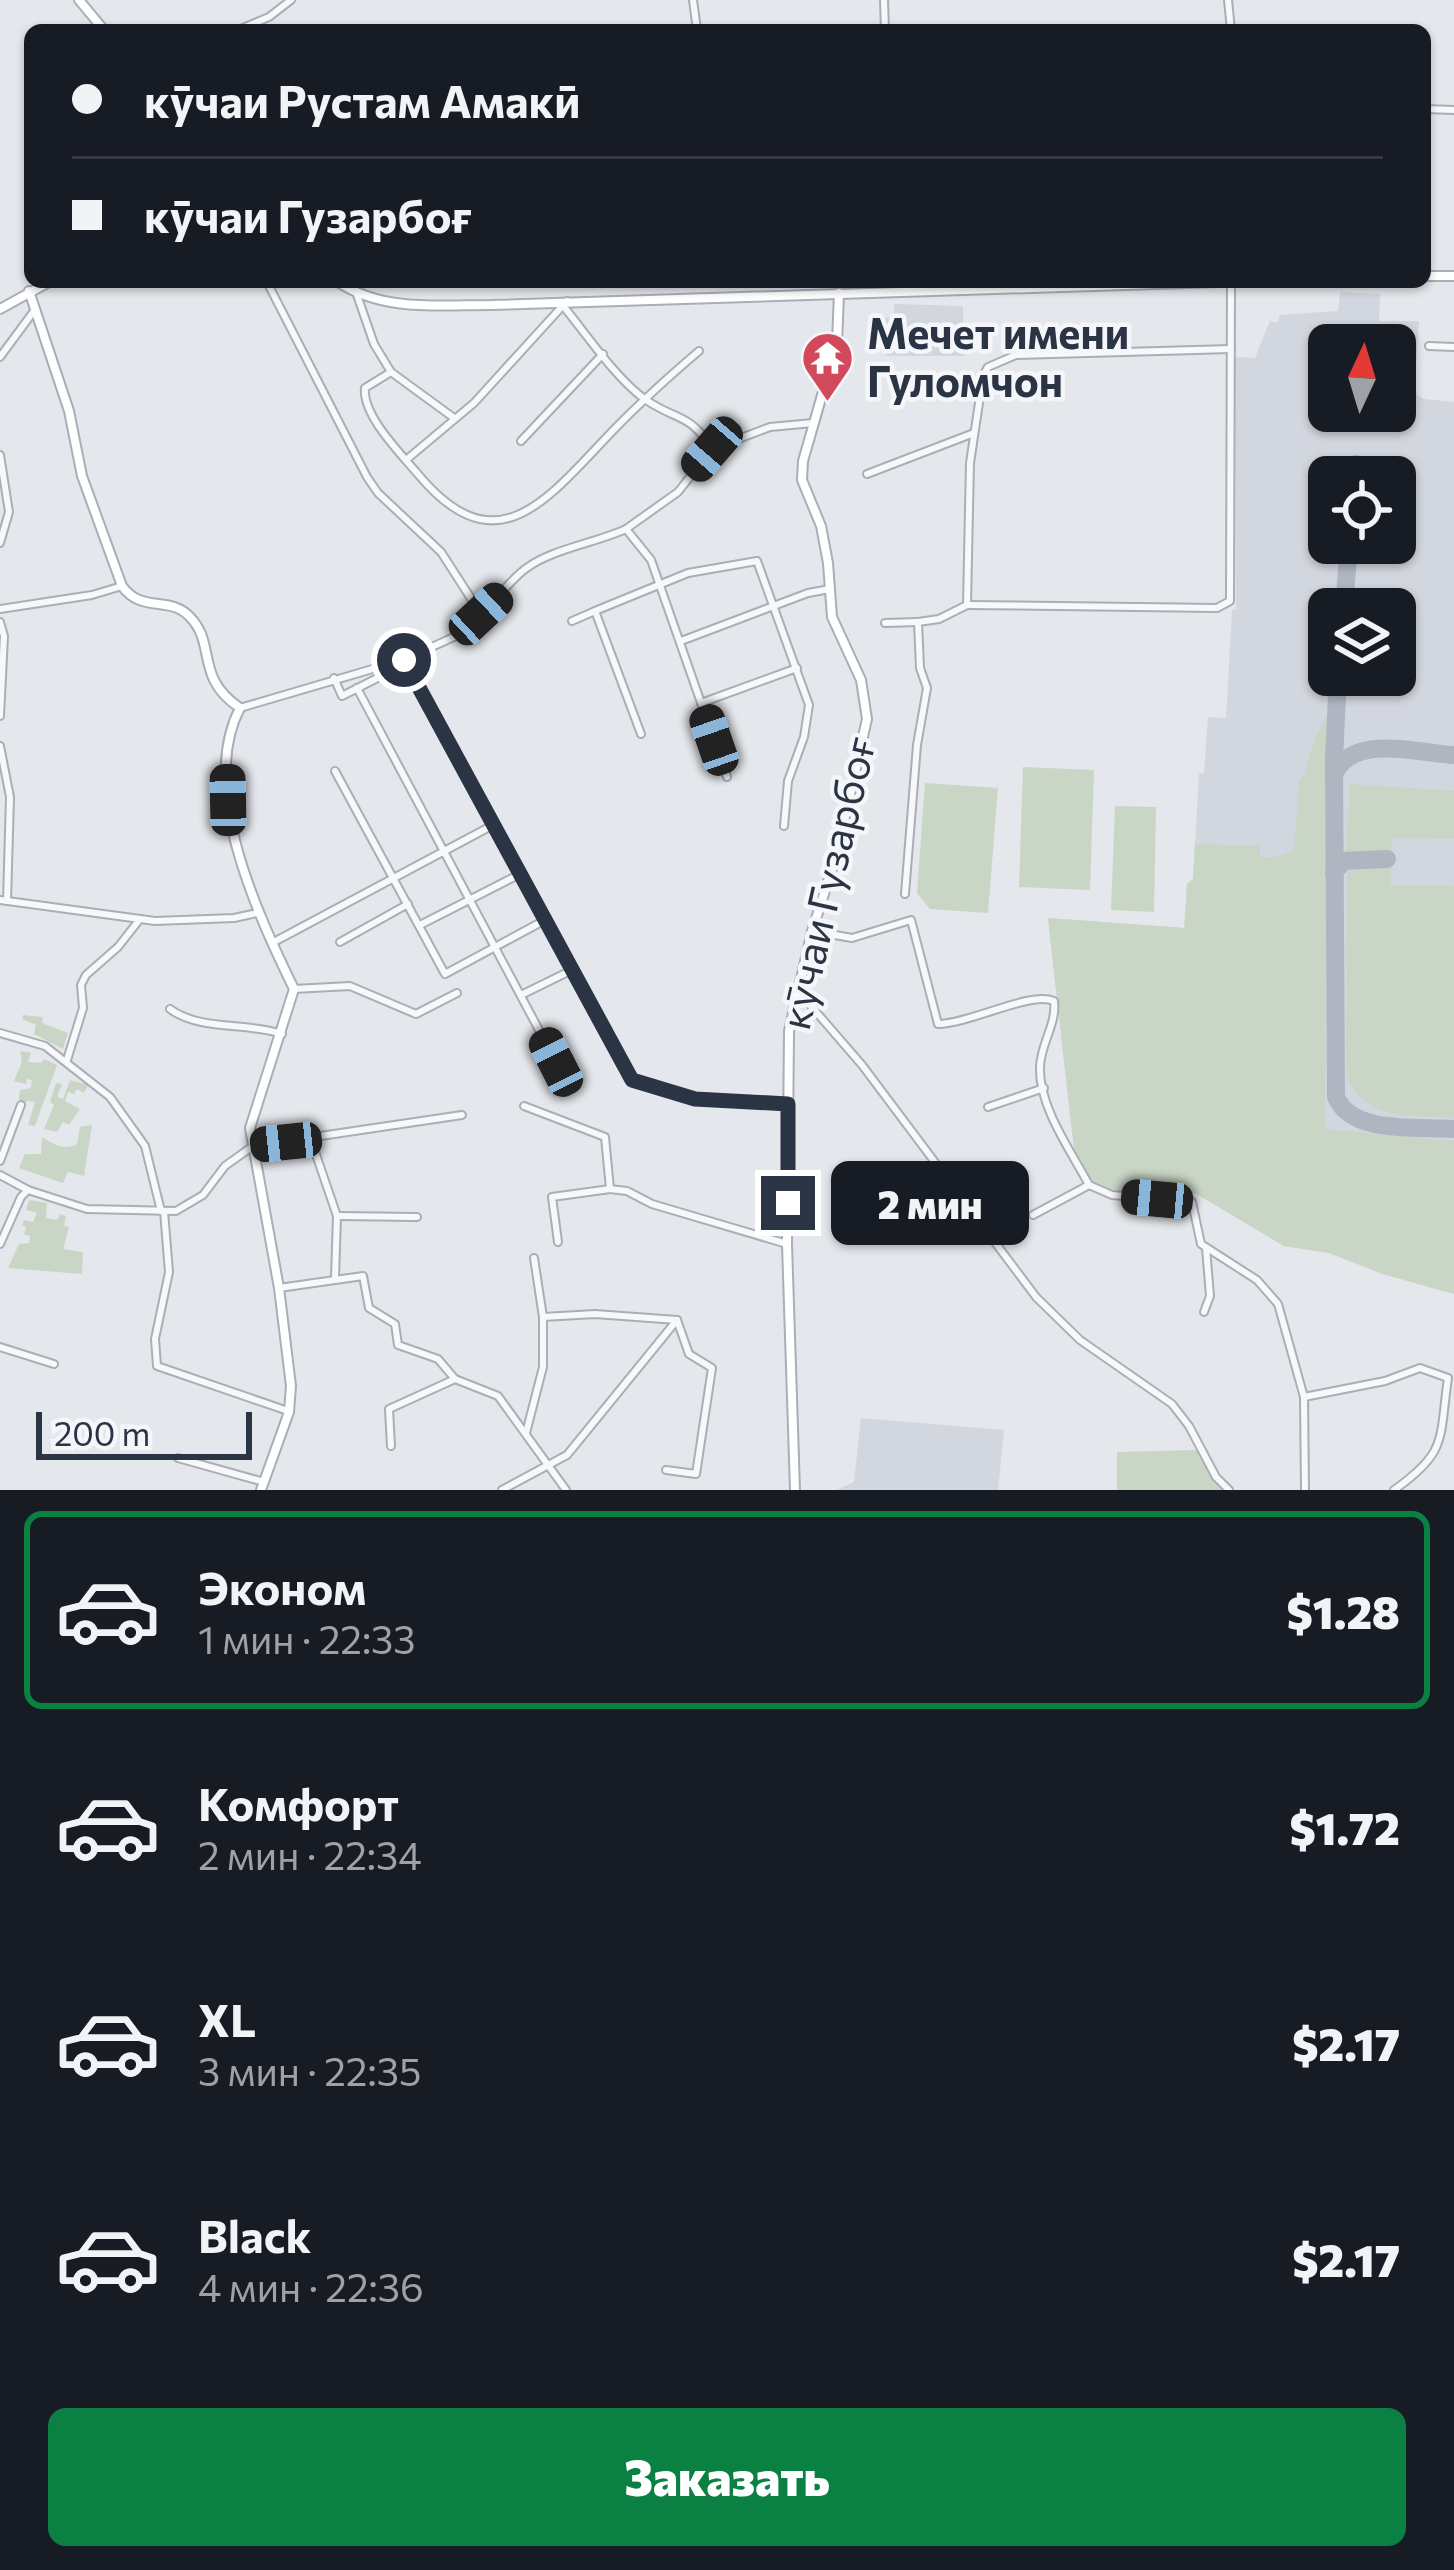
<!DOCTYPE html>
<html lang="ru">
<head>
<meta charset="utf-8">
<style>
  body { margin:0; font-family:Commissioner,sans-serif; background:#20242c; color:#f1f3f6; height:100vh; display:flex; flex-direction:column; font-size:45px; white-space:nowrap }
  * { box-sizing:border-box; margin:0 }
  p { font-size:39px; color:#9ea1a6 }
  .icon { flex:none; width:66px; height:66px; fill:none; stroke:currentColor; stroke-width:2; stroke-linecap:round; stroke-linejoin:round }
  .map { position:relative; height:1490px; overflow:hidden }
  .side { display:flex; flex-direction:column; background:#171b24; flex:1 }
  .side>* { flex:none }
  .guide { position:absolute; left:24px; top:24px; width:1407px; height:264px; border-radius:18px; box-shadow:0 3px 9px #0004; display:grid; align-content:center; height:264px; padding:0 48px; background:#171b24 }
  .needle { width:78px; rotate:4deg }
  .fabs { position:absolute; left:1308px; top:324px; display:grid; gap:24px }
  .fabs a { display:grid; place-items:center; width:108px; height:108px; border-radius:18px; background:#171b24; box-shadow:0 3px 9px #0004; font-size:60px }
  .scale { position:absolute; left:36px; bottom:30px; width:216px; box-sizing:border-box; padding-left:12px; border:6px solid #2b3445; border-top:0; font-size:33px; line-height:42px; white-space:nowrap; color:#2b3445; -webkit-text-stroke:9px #f4f6f9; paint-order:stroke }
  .end { position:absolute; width:54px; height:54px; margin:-27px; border:15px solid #2b3445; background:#fff; box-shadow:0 0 0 6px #fff }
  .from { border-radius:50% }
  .bubble { position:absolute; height:84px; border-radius:18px; background:#171b24; box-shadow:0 3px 9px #0004; font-size:39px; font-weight:800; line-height:84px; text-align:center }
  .car { position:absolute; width:36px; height:72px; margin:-36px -18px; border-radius:15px; box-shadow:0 0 9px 3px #0007; background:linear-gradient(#222 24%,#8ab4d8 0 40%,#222 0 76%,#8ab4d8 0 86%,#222 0) }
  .guide b { display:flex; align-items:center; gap:42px; height:114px; font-size:45px }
  .guide b+b { border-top:3px solid #363941 }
  .guide i { width:30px; height:30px; background:#f1f3f6 }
  ul { padding:21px 0 0; list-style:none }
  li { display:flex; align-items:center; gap:36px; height:198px; margin:0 24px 18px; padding:0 24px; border:6px solid transparent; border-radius:18px }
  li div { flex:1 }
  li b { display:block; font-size:45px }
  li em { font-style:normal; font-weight:800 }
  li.active { border-color:#0b8043 }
  li>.icon { width:108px; height:108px; stroke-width:1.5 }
  .button { display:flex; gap:24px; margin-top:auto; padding:24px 48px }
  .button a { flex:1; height:138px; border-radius:18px; background:#0b8043; color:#fff; font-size:48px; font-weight:800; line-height:138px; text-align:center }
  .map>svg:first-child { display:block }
</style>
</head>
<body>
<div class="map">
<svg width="1454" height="1490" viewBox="0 0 1454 1490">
  <rect width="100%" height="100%" fill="#e4e7ec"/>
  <g fill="#d2d6de" fill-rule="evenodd">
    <path d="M1340,292L1380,294L1379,321H1419L1414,393L1424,399L1454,402V1294L1383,1274L1329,1253L1284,1246L1195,1193L1185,1195L1075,1156L1069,1108L1048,918L1185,928L1187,884L1193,879L1199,773H1204L1208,717L1226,718L1232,610L1236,609L1235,357L1255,358L1270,321L1277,323L1280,315L1338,311ZM1329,345H1395V411H1329ZM1329,477H1395V543H1329ZM1329,609H1395V675H1329Z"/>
    <polygon points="894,304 963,306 964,356 886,356 885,318 894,317"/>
    <polygon points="861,1418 1004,1430 998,1490 836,1490 854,1482"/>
  </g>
  <g fill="#c9d6c5">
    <polygon points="1327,716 1325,1129 1454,1141 1454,1294 1383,1274 1329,1253 1284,1246 1195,1193 1128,1194 1091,1184 1075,1156 1048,918 1184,928 1187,884 1193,879 1195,844 1260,846 1260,857 1275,857 1294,850 1299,780 1303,778 1315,738"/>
    <polygon points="1023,767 1094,770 1090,890 1019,887"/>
    <polygon points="925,783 998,788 988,913 930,909 917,893"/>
    <polygon points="1350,784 1454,791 1454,839 1392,838 1391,852 1346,852"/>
    <polygon points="1115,806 1156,807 1154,912 1111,910"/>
    <path d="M1391,867V885L1454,886V1118C1411,1115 1361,1122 1346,1072L1347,871Z"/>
    <polygon points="23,1015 43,1017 42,1023 68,1033 63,1049 34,1034 36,1025 22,1019"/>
    <polygon points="20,1051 31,1053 28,1062 41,1063 44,1059 57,1065 35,1126 28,1125 35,1102 27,1101 24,1106 19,1100 20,1090 31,1088 32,1080 27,1079 26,1084 14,1081 22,1062"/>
    <polygon points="70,1080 88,1085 84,1093 77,1089 74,1094 68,1092 65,1101 80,1109 69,1125 63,1122 57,1132 44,1129 54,1105 50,1102 56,1083 62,1084 57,1097 63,1099"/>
    <path d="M92,1125L84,1176L68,1172L63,1183L19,1168L25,1154H41L42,1137C53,1144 64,1151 77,1144L80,1127Z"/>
    <polygon points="29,1200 47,1203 46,1218 57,1220 60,1214 66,1216 64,1226 69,1227 63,1249 83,1252 82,1274 8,1268 19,1244 29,1243 30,1236 24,1234 26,1227 22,1225 24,1220 33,1222 37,1213 26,1210"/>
    <polygon points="1198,1450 1215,1481 1224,1490 1117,1490 1117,1452"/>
  </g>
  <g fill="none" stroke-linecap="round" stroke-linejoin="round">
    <g stroke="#b0b6c1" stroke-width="18">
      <polyline points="1355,477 1356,464"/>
      <polyline points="1344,609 1349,543"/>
      <path d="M1338,675L1334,759L1336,1097C1352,1135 1418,1126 1454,1129"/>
      <path d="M1334,774C1354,733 1416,753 1454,755"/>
      <polyline points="1334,872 1344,861 1387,859"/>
    </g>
    <defs>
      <g id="street">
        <polyline points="693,0 697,30"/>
        <polyline points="884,0 885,30"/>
        <polyline points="1228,0 1231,30"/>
        <polyline points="238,30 269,17 291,0"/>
        <polyline points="1425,109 1454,110"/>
        <path d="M356,292L374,344L391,372L365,388C362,415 400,453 417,473C493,565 542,506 604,440C634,408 666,379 699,351"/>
        <path d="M564,307C587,335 617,380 646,400C677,421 690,413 712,449"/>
        <polyline points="1429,346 1454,347"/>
        <polyline points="0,357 34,311"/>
        <polyline points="391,372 454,418"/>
        <polyline points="521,441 603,354"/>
        <polyline points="0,455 9,512 0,543"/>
        <polyline points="406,460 474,403 567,301"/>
        <polyline points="867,474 974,433"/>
        <polyline points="626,529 678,492 712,449 770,427 813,423"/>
        <polyline points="967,605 1217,608 1230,601 1231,282"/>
        <polyline points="967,605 970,463 983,376 988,367 1016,355 1231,349"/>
        <polyline points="0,609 92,595 122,586"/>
        <path d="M481,614C497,600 511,578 528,567C553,549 595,543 626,529L651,560L727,777"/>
        <polyline points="572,621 595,611"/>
        <polyline points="0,622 4,636 0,716"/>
        <polyline points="885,623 918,622"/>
        <polyline points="681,641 808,593 830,589"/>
        <polyline points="403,660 632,1080 695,1099 788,1104"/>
        <polyline points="334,678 342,696 407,663"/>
        <polyline points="357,688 556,1062"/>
        <polyline points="701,703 797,668"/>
        <polyline points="240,708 403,660 456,636 481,614 441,552 378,493 367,477 267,282"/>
        <polyline points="641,734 595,611 688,573 757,561 809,705 804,737 788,781 784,826"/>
        <polyline points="0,746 10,797 7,901"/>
        <polyline points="335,771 445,974 547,919"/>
        <polyline points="905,894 917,745 927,688 920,668 918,622 939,619 967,605"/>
        <polyline points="0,900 155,921 234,918 257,913"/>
        <polyline points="420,925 522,873"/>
        <path d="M812,931L852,938L911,920L938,1024C972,1023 1030,991 1054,1001C1057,1025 1040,1044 1040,1068C1039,1107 1071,1151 1089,1185L1112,1195L1192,1202L1201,1244L1257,1280L1278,1304L1304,1397L1305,1490"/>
        <polyline points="340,942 408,904"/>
        <polyline points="272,943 495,824"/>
        <polyline points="294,989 350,986 416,1014 457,993"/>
        <polyline points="798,991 862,1065 1036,1297 1080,1340 1172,1404 1189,1426 1216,1477 1229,1490"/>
        <polyline points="521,995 574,969"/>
        <path d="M170,1009C200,1031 246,1022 282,1034"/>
        <polyline points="0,1033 45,1046 110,1097 145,1146 161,1211"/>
        <polyline points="67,1060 83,1008 81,985 86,975 118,947 140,919"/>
        <polyline points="524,1106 605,1137 610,1189"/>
        <polyline points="988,1107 1044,1088"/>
        <polyline points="311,1140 337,1216 335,1278"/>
        <polyline points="0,1161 21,1105"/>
        <polyline points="0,1175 28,1190 87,1209 176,1211 203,1195 225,1166 253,1146 462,1115"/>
        <polyline points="164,1211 169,1272 155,1339 157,1366 288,1411"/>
        <polyline points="1033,1215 1089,1185"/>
        <polyline points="337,1216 417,1217"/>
        <polyline points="558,1242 552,1197 610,1189 627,1191 652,1204 787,1244"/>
        <polyline points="0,1244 21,1197 28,1190"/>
        <polyline points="534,1258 543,1317"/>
        <polyline points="279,1288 363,1276 369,1308 395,1324 398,1345 438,1359 455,1379 498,1396 566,1490"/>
        <polyline points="1204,1312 1210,1296 1206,1248"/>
        <polyline points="0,1347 54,1364"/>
        <path d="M1304,1397L1385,1381L1420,1368L1448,1378C1439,1440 1448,1452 1394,1490"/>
        <polyline points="526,1433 543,1367 543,1317 595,1314 677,1320"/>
        <polyline points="391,1446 389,1409 455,1379"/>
        <polyline points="178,1458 264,1482"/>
        <polyline points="666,1470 696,1474 712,1368 689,1354 677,1320"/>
        <polyline points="502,1490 567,1455 677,1320"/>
      </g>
      <g id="secondary">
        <polyline points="79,0 104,30"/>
        <polyline points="1425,276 1454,276"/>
        <path d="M338,282C383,312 440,305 491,305L1219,282"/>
        <path d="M29,291L69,411L82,476L122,586C142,614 170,595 190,617C217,645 194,677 240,708C198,788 258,915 294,989L250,1128L279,1288L291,1386L289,1412L261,1490"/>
        <polyline points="0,309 49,282"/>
        <polyline points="795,1490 787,1244 789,1031 812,931 835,860 867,719 861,680 832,617 828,563 821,526 802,480 803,461 837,343 839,293"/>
      </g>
    </defs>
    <use href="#street" stroke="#a9aeb7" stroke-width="10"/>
    <use href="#secondary" stroke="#a9aeb7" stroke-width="12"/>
    <use href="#street" stroke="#f7f8fa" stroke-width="6"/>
    <use href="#secondary" stroke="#fff" stroke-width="8"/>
  </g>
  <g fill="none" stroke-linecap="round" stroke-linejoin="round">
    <polyline stroke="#2b3445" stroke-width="15" points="404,660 632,1080 695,1099 788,1104 788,1203"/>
  </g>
  <defs>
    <symbol id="temple-pin" viewBox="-11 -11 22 30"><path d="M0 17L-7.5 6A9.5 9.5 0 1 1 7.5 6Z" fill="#d1495b" stroke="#f4f6f9"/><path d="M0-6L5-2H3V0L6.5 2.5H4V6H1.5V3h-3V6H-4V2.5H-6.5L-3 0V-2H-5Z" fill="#fff"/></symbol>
  </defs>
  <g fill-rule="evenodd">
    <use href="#temple-pin" x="798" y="328" width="59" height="81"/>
  </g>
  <g text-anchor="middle" stroke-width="9" stroke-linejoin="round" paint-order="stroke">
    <g font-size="42" font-weight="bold" fill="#2b3445" stroke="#f4f6f9" text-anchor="start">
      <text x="867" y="349">Мечет имени<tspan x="867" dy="48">Гуломчон</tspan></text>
    </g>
    <g font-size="42" fill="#2b3445" stroke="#f4f6f9">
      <text transform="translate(828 883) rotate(-77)" y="15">кӯчаи Гузарбоғ</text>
    </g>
  </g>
</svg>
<div class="fabs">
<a><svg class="needle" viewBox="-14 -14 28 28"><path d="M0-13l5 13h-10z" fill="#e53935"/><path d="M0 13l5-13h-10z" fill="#9ea1a6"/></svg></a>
<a><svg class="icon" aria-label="locate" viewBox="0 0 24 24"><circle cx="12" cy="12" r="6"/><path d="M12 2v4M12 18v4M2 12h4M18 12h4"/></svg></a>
<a><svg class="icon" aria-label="layers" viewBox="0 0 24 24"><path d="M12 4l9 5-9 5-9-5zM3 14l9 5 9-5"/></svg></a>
</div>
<div class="scale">200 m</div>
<i class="end from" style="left:404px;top:660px"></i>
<i class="end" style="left:788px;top:1203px"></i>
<div class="bubble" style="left:831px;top:1161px;width:198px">2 мин</div>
<i class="car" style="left:712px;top:449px;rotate:221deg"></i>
<i class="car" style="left:481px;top:614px;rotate:47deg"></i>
<i class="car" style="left:714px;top:740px;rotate:341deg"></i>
<i class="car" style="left:228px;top:800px;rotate:359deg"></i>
<i class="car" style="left:556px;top:1062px;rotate:333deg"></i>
<i class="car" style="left:286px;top:1142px;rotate:264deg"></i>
<i class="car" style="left:1157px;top:1199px;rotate:275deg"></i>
<div class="guide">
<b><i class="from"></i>кӯчаи Рустам Амакӣ</b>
<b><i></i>кӯчаи Гузарбоғ</b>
</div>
</div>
<section class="side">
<ul>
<li class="active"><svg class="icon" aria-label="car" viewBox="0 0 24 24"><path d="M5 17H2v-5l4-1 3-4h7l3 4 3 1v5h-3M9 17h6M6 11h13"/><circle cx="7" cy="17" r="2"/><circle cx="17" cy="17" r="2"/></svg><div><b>Эконом</b><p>1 мин · 22:33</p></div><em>$1.28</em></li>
<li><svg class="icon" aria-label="car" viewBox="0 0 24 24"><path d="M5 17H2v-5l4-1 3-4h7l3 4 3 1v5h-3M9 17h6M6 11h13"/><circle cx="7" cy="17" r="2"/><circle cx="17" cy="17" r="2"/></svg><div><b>Комфорт</b><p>2 мин · 22:34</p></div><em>$1.72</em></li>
<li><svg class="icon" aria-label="car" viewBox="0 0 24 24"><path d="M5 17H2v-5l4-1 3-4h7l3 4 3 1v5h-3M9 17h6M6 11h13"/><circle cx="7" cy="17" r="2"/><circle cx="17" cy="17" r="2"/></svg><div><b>XL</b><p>3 мин · 22:35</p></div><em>$2.17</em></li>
<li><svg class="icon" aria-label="car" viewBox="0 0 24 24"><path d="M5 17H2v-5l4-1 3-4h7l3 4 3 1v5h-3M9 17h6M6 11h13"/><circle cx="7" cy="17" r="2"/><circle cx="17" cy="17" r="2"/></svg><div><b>Black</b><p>4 мин · 22:36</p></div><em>$2.17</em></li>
</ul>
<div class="button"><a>Заказать</a></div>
</section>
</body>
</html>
